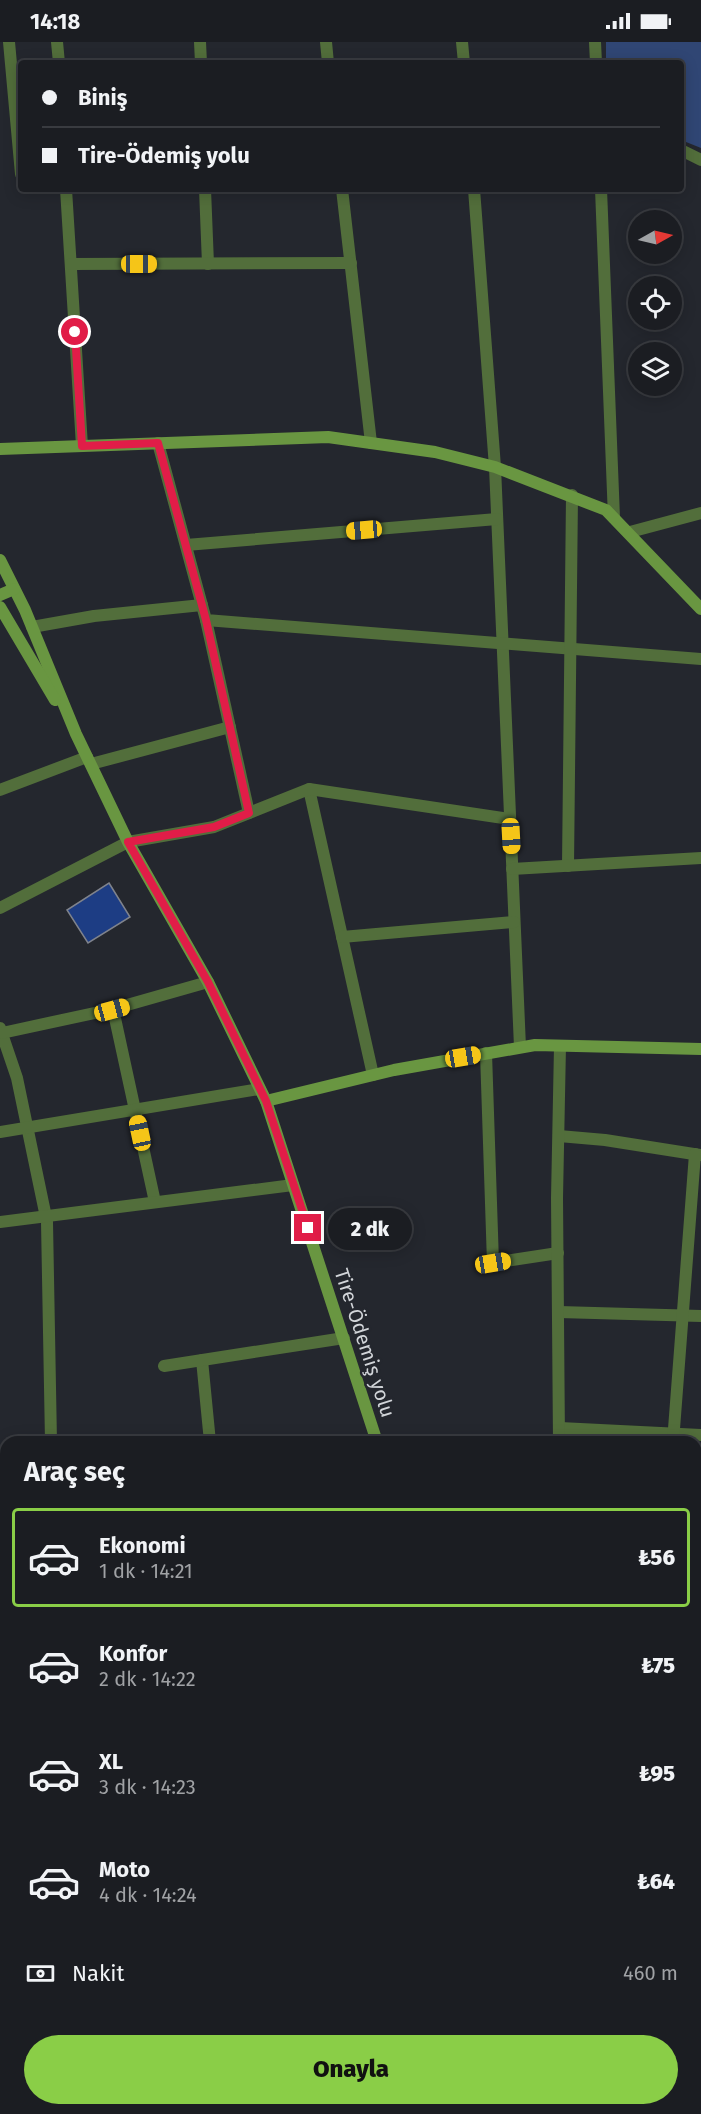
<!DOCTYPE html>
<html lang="tr">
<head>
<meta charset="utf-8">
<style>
  body { margin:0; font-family:"Fira Sans",sans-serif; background:#282a2f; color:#f1f3f6; height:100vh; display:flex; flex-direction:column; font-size:22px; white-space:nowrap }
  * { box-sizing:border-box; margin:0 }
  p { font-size:20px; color:#a0a2a5 }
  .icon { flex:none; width:33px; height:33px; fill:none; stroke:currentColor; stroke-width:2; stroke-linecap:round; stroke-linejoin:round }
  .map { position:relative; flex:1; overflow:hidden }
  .details { position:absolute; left:0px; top:1394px; width:702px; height:680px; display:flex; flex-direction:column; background:#1b1d22; border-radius:18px 18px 0 0; box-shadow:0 3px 15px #0003,0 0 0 2px #393b40 }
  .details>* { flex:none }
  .banner { position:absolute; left:18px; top:18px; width:666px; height:132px; border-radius:6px; box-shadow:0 3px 15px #0003,0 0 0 2px #393b40; display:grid; align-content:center; height:132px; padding:0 24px; background:#1b1d22 }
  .needle { width:39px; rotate:82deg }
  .buttons { position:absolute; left:628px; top:168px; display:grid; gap:12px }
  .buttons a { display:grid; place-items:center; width:54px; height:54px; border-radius:50%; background:#1b1d22; box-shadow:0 3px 15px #0003,0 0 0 2px #393b40; font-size:30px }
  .end { position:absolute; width:27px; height:27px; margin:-14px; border:8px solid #e11d48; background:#fff; box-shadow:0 0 0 3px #fff }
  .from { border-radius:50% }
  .bubble { position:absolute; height:42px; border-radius:21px; background:#1b1d22; box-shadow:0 3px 15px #0003,0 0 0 2px #393b40; font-size:20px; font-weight:800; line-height:42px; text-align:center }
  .car { position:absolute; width:18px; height:36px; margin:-18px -9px; border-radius:8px; box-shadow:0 0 4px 2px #0007; background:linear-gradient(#f5c518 24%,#345 0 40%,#f5c518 0 76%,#345 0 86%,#f5c518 0) }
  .banner b { display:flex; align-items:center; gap:21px; height:57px; font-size:22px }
  .banner b+b { border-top:2px solid #393b40 }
  .banner i { width:15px; height:15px; background:#f1f3f6 }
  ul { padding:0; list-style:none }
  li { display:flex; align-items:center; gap:18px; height:99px; margin:0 12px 9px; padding:0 12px; border:3px solid transparent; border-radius:6px }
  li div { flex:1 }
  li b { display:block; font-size:22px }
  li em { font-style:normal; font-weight:800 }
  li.current { border-color:#8ace47 }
  li>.icon { width:54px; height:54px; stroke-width:1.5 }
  h2 { padding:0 24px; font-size:27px; line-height:72px }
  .pay { display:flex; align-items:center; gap:15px; height:66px; padding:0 24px; font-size:22px }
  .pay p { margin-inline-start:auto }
  .action { display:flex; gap:12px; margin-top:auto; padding:12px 24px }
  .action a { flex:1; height:69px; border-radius:36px; background:#8ace47; color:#111; font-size:24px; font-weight:800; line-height:69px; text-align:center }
  .status { display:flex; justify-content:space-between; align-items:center; height:42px; padding:0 30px; background:#1b1d22; direction:ltr }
  .status svg { height:16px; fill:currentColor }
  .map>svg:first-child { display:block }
</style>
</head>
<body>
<div class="status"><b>14:18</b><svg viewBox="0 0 49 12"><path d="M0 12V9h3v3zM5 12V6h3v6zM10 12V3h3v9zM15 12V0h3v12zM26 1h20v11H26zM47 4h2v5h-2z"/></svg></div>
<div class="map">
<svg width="701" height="2072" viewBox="0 0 701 2072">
  <rect width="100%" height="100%" fill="#24272e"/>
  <polygon fill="#304674" points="606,0 701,0 701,106 681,98 681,21 606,21"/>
  <polygon fill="#1d3d84" stroke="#7f838c" stroke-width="1.5" points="109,841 130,875 88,901 67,868"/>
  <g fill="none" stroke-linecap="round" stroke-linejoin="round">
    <g stroke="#526e3b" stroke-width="12">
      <polyline points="9,0 21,132"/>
      <polyline points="57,0 59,21"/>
      <polyline points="200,0 201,21"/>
      <polyline points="326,0 328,21"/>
      <polyline points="462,0 464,21"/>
      <polyline points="595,0 596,21"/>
      <polyline points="681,108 701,118"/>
      <polyline points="66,147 82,404"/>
      <polyline points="205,147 208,222"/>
      <polyline points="342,147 371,401"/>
      <polyline points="474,147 495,425 520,1005"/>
      <polyline points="601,147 614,476"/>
      <polyline points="71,222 351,221"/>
      <polyline points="158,401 206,578 701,617"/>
      <polyline points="630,490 701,471"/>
      <polyline points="186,503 497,477"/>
      <polyline points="206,578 249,771"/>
      <polyline points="32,585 94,574 202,563"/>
      <polyline points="91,722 230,685"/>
      <polyline points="309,747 373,1033"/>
      <polyline points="0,748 87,715"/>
      <polyline points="568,824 572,453"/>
      <polyline points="512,827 701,816"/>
      <polyline points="0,866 128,800 214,785 309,747 510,777"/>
      <polyline points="342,895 514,880"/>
      <polyline points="113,967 155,1160"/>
      <polyline points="0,986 17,1036 47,1180 51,1400"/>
      <polyline points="2,991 113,967 208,940"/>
      <polyline points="486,1011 493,1221 558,1211"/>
      <polyline points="0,1090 259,1047"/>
      <polyline points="559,1094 605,1098 700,1113"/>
      <polyline points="0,1180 293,1143"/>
      <polyline points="559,1270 701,1274"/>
      <polyline points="202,1318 210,1400"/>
      <polyline points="164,1324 344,1296"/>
      <polyline points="560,1386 701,1393"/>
      <polyline points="559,1400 557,1156 560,1004"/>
      <polyline points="673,1400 695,1112"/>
      <polyline points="0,1502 6,1504"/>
      <polyline points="0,1605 6,1606"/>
      <polyline points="696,1664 701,1666"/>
      <polyline points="696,1739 701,1728"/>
      <polyline points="0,1928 6,1928"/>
      <polyline points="696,1994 701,1992"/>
      <polyline points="696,2036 701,2047"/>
      <polyline points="280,2067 282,2072"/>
      <polyline points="411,2067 411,2072"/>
    </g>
    <g stroke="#699641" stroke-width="12">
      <polyline points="0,407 328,395 435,410 495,425 606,468 701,567"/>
      <polyline points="0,518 25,568 76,692 128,800 208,940 266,1059 377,1400"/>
      <polyline points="0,553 14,547"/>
      <polyline points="0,565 55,658"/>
      <polyline points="266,1059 394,1028 535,1003 701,1007"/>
      <polyline points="696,1895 701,1898"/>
      <polyline points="696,1947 701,1949"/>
      <polyline points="582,2067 583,2072"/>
      <polyline points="594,2067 596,2072"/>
    </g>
  </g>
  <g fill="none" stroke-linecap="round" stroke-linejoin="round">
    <polyline stroke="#e11d48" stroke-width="8" points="75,290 82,404 158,401 206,578 249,771 214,785 128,800 208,940 266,1059 308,1186"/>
  </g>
  <g text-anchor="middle" stroke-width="5" stroke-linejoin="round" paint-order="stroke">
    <g font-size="20" fill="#d2d5d9" stroke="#24272e">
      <text transform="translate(365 1301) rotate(72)" y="7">Tire-Ödemiş yolu</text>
    </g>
  </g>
</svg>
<div class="buttons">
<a><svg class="needle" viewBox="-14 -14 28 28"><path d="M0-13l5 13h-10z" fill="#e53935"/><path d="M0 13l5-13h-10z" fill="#a0a2a5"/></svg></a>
<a><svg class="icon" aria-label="locate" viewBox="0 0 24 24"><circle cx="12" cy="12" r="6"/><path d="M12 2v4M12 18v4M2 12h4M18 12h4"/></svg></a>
<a><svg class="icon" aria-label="layers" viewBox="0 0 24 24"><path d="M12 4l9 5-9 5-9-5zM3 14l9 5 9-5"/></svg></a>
</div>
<i class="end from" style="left:75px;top:290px"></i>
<i class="end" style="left:308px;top:1186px"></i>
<div class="bubble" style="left:328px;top:1166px;width:84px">2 dk</div>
<i class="car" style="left:139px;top:222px;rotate:90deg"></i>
<i class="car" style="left:364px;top:488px;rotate:265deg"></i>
<i class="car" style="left:511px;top:794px;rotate:177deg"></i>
<i class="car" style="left:112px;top:968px;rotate:75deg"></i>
<i class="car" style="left:463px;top:1015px;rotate:80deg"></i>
<i class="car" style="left:140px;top:1091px;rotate:348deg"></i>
<i class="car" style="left:493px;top:1221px;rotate:81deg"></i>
<div class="banner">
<b><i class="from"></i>Biniş</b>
<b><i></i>Tire-Ödemiş yolu</b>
</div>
<section class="details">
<h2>Araç seç</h2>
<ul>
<li class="current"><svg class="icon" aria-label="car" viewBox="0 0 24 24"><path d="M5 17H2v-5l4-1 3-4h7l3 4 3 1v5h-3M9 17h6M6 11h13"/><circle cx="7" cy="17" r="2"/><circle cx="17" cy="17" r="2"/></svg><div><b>Ekonomi</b><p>1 dk · 14:21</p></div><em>₺56</em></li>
<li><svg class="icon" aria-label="car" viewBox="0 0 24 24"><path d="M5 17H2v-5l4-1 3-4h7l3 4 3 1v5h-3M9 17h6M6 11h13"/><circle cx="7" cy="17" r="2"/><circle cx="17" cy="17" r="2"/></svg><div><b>Konfor</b><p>2 dk · 14:22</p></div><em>₺75</em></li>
<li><svg class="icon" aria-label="car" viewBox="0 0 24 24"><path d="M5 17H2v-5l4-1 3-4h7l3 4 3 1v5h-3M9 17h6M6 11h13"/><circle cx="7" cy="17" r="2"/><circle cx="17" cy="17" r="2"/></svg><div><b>XL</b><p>3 dk · 14:23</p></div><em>₺95</em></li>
<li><svg class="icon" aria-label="car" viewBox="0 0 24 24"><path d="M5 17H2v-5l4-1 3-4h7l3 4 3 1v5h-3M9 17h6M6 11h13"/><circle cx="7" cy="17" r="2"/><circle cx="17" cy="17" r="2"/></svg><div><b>Moto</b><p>4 dk · 14:24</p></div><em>₺64</em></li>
</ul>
<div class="pay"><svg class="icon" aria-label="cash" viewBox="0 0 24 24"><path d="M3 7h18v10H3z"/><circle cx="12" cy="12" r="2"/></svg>Nakit<p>460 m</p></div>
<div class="action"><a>Onayla</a></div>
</section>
</div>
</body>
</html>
